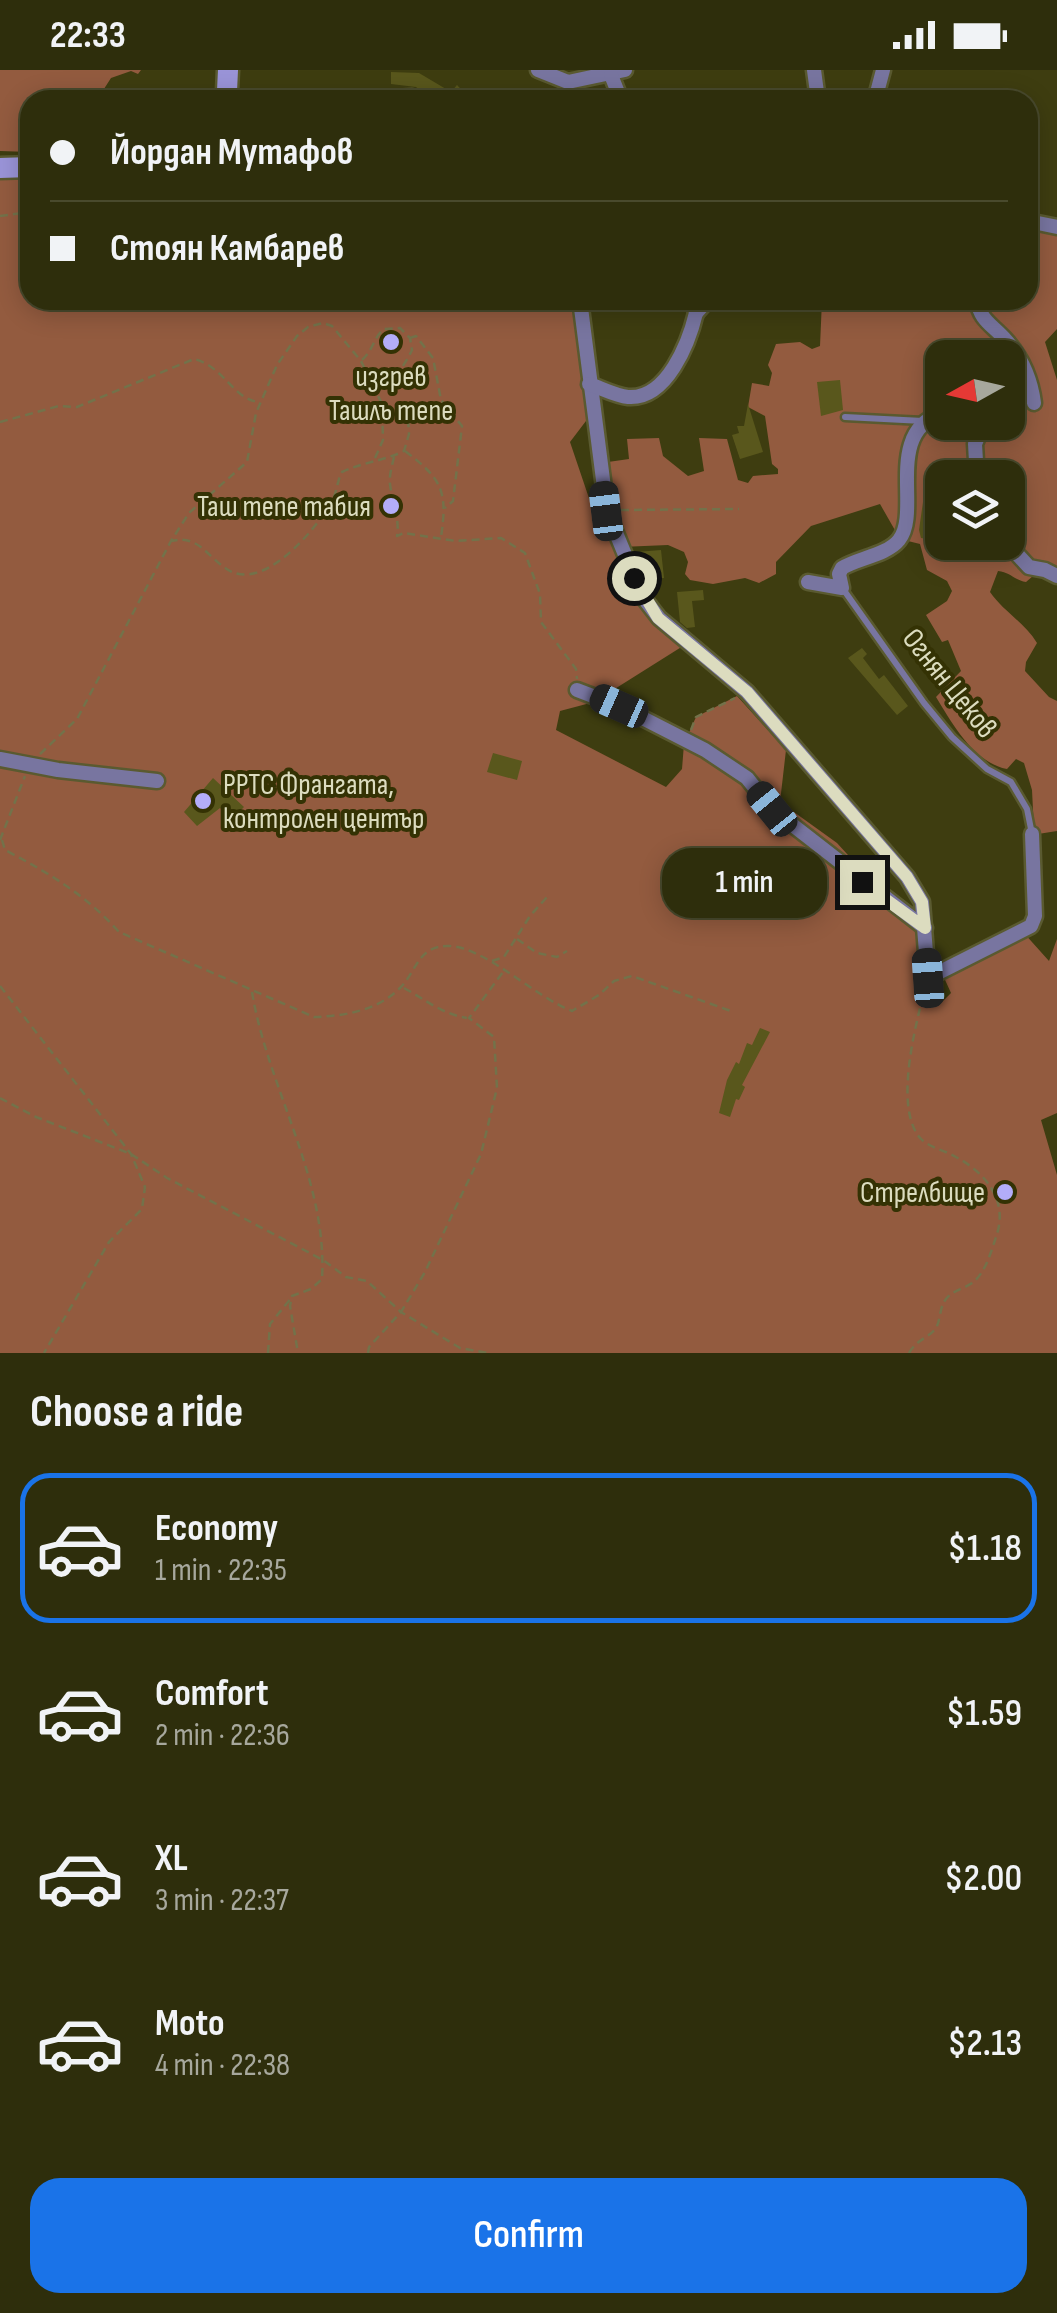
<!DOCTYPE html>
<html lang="en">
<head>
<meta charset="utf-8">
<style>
  body { margin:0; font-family:"Sofia Sans Condensed",sans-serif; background:#363615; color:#f1f3f6; height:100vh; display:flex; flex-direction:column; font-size:38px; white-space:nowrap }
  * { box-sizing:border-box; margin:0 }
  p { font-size:32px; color:#a7a89d }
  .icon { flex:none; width:55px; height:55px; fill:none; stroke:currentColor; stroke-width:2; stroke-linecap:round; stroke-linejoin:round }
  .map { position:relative; height:1283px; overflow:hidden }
  .side { display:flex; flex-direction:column; background:#2e2e0c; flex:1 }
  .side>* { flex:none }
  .guide { position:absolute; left:20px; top:20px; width:1018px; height:220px; border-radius:30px; box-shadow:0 5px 25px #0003,0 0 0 2px #494a2d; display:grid; align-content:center; height:220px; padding:0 30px; background:#2e2e0c }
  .needle { width:65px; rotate:262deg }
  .tools { position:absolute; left:925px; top:270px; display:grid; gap:20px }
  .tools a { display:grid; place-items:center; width:100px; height:100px; border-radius:20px; background:#2e2e0c; box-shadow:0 5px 25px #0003,0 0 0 2px #494a2d; font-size:50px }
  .end { position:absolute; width:45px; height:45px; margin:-22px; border:12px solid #dcdcbf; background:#111; box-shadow:0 0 0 5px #111 }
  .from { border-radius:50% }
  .bubble { position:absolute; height:70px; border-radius:30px; background:#2e2e0c; box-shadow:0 5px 25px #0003,0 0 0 2px #494a2d; font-size:32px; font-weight:600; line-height:70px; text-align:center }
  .car { position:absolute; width:30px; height:60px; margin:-30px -15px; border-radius:12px; box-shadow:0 0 8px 2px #0007; background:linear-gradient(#222 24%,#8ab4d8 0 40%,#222 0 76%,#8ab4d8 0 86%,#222 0) }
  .guide b { display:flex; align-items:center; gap:35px; height:95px; font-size:38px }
  .guide b+b { border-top:2px solid #494a2d }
  .guide i { width:25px; height:25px; background:#f1f3f6 }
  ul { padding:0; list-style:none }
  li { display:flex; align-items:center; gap:30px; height:150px; margin:0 20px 15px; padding:0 10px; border:5px solid transparent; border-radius:30px }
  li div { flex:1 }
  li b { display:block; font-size:38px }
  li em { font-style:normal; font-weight:600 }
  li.current { border-color:#1a73e8 }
  li>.icon { width:90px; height:90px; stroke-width:1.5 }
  h2 { padding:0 30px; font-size:45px; line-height:120px }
  .cta { display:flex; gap:20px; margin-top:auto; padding:20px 30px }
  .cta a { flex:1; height:115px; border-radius:30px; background:#1a73e8; color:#fff; font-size:40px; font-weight:600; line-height:115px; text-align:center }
  .status { display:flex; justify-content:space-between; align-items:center; height:70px; padding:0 50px; background:#2e2e0c; direction:ltr }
  .status svg { height:28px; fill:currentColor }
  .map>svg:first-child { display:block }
</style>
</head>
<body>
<div class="status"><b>22:33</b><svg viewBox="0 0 49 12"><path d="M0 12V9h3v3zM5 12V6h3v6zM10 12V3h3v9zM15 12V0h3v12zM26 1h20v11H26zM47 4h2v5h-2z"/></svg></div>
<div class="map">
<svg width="1057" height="1283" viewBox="0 0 1057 1283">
  <rect width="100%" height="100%" fill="#3e3d10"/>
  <g fill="#935b3f" fill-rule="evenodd">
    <polygon points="0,0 141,0 138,4 131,1 111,8 102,22 103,30 30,30 30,82 0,81"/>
    <path d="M30,109V230H586L589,347L570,372L593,440L606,452L620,447L610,430L608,392L629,389L627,369L659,368L663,386L688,406L704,401L699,368L727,369L738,410L748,413L753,406L778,404V399L772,394L765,346L748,337L752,313L769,316L772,303L768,295L776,274L800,272L812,279L820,276L822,230H1028V157L1057,162V259L1045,272L1057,310V506L1030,498L1033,506L1026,512C1014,510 1010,502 998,501L990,522C1003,541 1025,553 1037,573L1026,592L1025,601L1049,627L1057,631V761L1038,764L1034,760L1032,720L1024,693L1016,689L1007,699C974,693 952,653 936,627L961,601L948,570L942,572L926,545L947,531L952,521L947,511L927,500L920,474L900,469L880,434L811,456L776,492V504L759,513L745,508L713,514L690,510L685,504L688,492L684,482L668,475L621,477L638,526L683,576L594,632L560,641L556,660L666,717L682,699L684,674L696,647L737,626L786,680L780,732L837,773L889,830L925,858L928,908L922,934L938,936L951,923L941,901L1023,862L1049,891L1057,869V1043L1041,1050L1057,1105V1283H0V110ZM942,288H1008V352H942ZM942,408H1008V472H942Z"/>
  </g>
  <g fill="#59571c">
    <polygon points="391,2 419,3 451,22 457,15 471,30 432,30 416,17 391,14"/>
    <polygon points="840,310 843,340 821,346 817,312"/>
    <polygon points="748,334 763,382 740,389 732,365 739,363 737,356 744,356"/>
    <polygon points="923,432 939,434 938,440 942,440 939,471 921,468 919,460"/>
    <polygon points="661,480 664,508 647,510 646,500 643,500 636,482"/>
    <polygon points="703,520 704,530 692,531 695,557 687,558 680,552 677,522"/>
    <polygon points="862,578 867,584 863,588 879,609 884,605 908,636 897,645 848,588"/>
    <polygon points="493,683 522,691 517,710 487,702"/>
    <polygon points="213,708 244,737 232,749 220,738 197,756 184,742"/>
    <polygon points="760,958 770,962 742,1015 745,1017 739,1030 736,1029 730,1047 719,1043 727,1010 736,992 739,994 747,973 752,975"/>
  </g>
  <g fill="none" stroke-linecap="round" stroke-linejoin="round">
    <defs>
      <g id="lane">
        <polyline points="845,347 923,351"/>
        <polyline points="843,519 924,633 952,667 987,699 1011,712 1027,739 1032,764"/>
      </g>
      <g id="street">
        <polyline points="538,0 568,12 625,0"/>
        <polyline points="814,0 818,30"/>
        <polyline points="611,5 621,30"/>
        <polyline points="355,30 412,27 419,30"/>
        <polyline points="875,30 883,0"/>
        <polyline points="1028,151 1057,157"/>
        <polyline points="580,230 607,441 642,526 659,548 747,622 907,807 922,832 928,908 1031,856 1035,846 1032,764"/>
        <polyline points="694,230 696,243 708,230"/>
        <path d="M977,230C980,250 991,254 1004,268C1021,286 1031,309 1034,333"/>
        <path d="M589,314C601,318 616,326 628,327C667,330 689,272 696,243"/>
        <polyline points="977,408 975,374 984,352"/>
        <polyline points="1006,472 1029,497 1045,500 1057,506"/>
        <path d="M808,512L842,518L839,504L842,498C858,488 887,485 899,470C922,441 883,363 942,343"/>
        <polyline points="577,620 619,636 705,680 747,708 772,739 925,858"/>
        <polyline points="0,689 58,700 157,711"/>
      </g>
      <g id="secondary">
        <polyline points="223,30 227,21 228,0"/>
        <polyline points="0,98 30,97"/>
      </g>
    </defs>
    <use href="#lane" stroke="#5a5a30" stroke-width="11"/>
    <use href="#street" stroke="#5a5a30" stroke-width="19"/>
    <use href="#secondary" stroke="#5a5a30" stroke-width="25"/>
    <g stroke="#73724a" stroke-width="2.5" stroke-dasharray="8 5" stroke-linecap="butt">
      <polyline points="0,146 30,142"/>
      <polyline points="410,268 416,266 433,288 441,330 462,356 453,431 445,438"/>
      <path d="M362,290C374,279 373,268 384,259L400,258L410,268L412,280C408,289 394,311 386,317L371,308"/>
      <path d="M0,352L59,336L77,337L194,289C224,296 234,331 260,332"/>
      <path d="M405,381C442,409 448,421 441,467"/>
      <path d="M394,387C392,396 389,405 390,414C392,432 400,448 397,466L404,463L456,471L501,468L525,483L540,524L541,552L576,599L577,609"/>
      <polyline points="375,388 383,370 382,334"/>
      <polyline points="621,440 739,439"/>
      <polyline points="691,660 696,647 735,628"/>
      <path d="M40,684L77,649L171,471L189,443L247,392L256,343L277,295L297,266L308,257L323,253L332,256L361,291L382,334L408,349L409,364L404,381C384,391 363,392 342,402C337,411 337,422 332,431C317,458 266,520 230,501C208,489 200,464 171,471"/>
      <polyline points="0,770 25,706"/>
      <path d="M2,770L5,780C49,803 86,825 119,862L314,947C344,946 377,941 400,918C417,901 418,875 449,876C485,877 535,927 572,941L599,925L614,911L632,906L731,941"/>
      <polyline points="517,869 537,883 557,887 567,881"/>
      <polyline points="492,891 504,887 530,846 547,827"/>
      <polyline points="0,916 131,1084 145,1117 142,1139 109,1172 44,1283"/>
      <path d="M404,918C426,930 442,944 467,948"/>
      <path d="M252,922C268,1019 328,1110 322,1209L311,1219L292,1226L290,1236L298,1283"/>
      <polyline points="0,1028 36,1047 131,1084 167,1108 323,1190 346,1207 367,1211 401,1242 460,1278 488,1283"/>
      <polyline points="268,1283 270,1254 292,1227"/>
      <polyline points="368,1283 369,1277 401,1242 425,1202 481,1084 497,1018 494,967 469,948 503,902"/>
      <path d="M909,1283C917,1269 929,1268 936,1258C941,1249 939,1238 946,1229C952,1221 963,1219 972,1213C985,1204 991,1182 996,1167C1009,1131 986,1103 956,1087C943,1079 926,1078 917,1064C896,1031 915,958 924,922"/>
    </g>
    <use href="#lane" stroke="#7875a0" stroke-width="6"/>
    <use href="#street" stroke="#7875a0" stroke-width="14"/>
    <use href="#secondary" stroke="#9a94d8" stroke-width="20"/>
  </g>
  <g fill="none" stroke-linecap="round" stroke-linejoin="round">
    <polyline stroke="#dcdcbf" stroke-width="12" points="634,508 658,548 747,622 907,807 922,832 925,858 862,812"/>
  </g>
  <g fill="#b3adf9" stroke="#343204" stroke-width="4">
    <circle cx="391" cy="272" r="10"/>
    <circle cx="391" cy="436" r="10"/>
    <circle cx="203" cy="731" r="10"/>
    <circle cx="1005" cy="1122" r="10"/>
  </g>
  <g text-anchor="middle" stroke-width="8" stroke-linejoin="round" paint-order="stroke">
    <g font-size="30" fill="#dcdcbf" stroke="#343204" text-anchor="end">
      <text x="391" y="316" text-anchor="middle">изгрев<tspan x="391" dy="34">Ташлъ тепе</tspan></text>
      <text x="371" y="446">Таш тепе табия</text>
      <text x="223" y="724" text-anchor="start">РРТС Франгата,<tspan x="223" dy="34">контролен център</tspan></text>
      <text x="985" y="1132">Стрелбище</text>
    </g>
    <g font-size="30" fill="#dcdcbf" stroke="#343204">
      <text transform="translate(950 613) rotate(51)" y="10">Огнян Цеков</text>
    </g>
  </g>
</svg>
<div class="tools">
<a><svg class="needle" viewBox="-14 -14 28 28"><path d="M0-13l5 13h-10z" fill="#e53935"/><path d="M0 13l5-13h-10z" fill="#a7a89d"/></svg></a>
<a><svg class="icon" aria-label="layers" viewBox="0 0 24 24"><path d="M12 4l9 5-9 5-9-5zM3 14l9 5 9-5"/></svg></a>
</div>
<i class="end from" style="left:634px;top:508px"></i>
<i class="end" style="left:862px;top:812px"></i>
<div class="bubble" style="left:662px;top:778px;width:165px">1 min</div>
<i class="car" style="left:606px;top:441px;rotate:353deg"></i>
<i class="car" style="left:619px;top:636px;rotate:294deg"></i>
<i class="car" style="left:772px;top:739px;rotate:321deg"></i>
<i class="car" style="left:928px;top:908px;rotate:356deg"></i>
<div class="guide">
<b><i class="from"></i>Йордан Мутафов</b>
<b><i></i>Стоян Камбарев</b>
</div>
</div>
<section class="side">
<h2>Choose a ride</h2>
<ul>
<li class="current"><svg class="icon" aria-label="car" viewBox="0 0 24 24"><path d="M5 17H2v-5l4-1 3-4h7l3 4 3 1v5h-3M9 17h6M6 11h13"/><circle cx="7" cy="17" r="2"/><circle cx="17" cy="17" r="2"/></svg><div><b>Economy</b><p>1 min · 22:35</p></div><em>$1.18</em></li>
<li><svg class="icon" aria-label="car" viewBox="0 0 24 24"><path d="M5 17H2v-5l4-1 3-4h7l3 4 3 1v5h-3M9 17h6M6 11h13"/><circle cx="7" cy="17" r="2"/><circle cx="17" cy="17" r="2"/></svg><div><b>Comfort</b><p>2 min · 22:36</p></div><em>$1.59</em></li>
<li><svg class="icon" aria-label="car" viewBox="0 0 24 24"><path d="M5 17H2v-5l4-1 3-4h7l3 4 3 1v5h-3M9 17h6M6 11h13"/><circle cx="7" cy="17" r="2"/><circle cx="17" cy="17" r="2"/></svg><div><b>XL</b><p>3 min · 22:37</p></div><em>$2.00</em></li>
<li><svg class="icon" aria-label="car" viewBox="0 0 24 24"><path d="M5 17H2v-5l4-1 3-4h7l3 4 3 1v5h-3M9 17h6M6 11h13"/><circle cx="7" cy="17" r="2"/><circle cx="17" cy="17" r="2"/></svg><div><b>Moto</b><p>4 min · 22:38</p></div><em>$2.13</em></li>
</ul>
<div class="cta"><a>Confirm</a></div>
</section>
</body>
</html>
